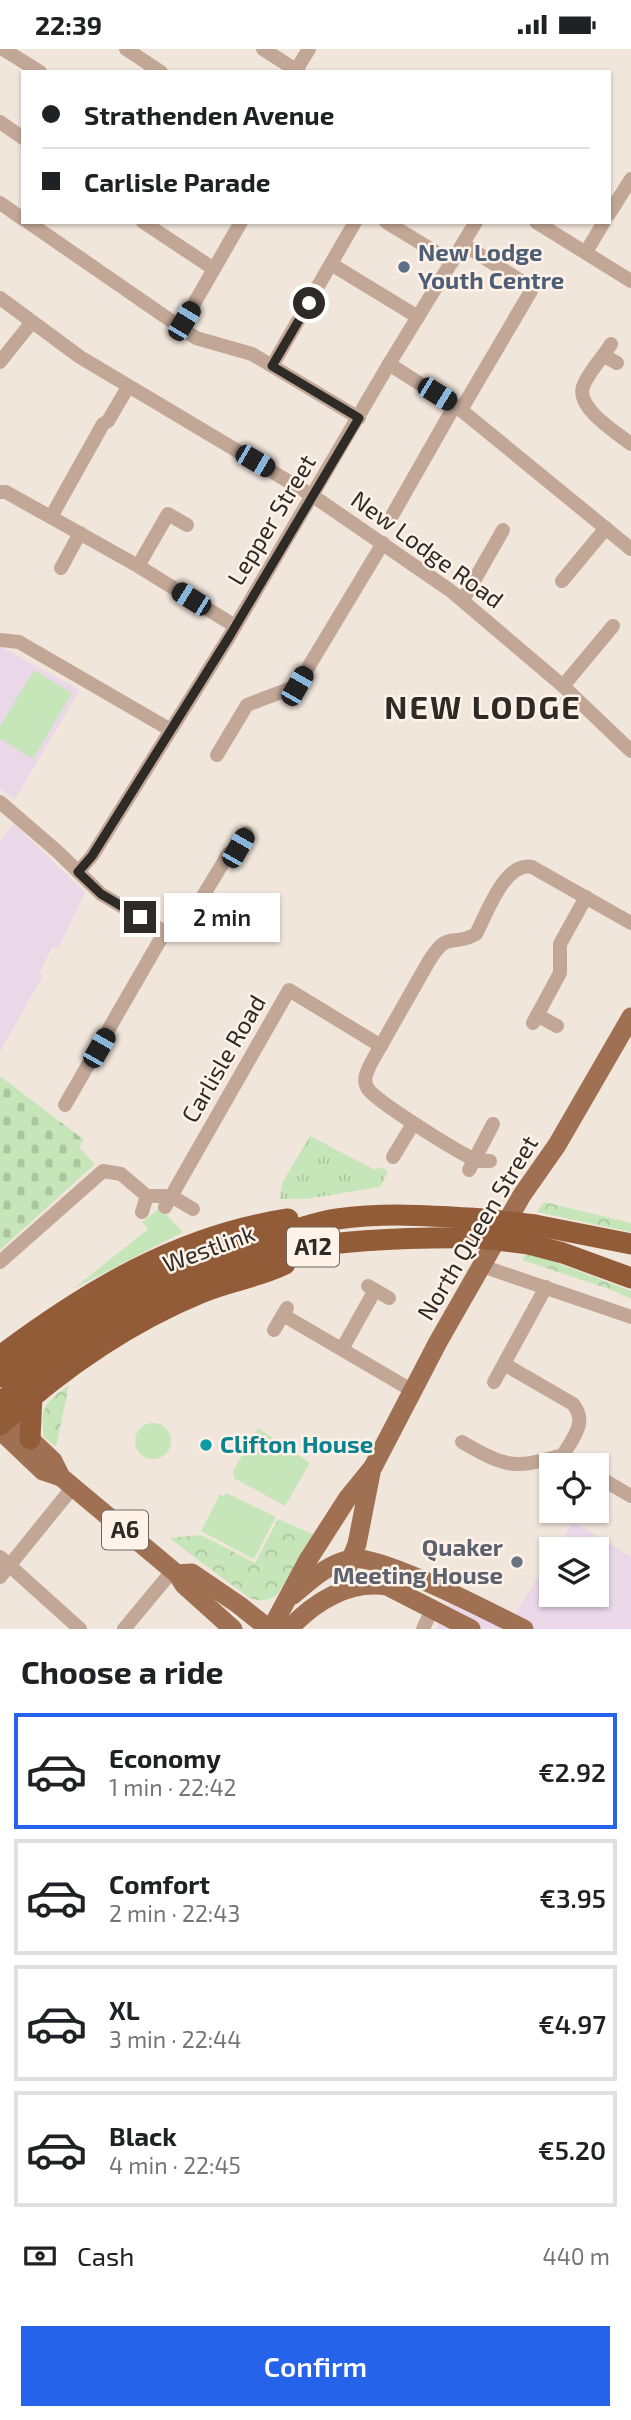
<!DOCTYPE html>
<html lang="en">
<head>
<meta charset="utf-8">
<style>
  body { margin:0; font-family:"Exo 2",sans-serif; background:#f6f6f6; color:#202124; height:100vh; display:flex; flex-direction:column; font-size:26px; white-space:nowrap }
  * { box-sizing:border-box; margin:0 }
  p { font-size:23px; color:#757577 }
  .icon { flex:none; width:38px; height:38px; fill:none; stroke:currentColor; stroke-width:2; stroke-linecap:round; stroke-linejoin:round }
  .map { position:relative; height:1580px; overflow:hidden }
  .panel { display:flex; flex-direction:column; background:#fff; flex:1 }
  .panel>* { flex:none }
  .banner { position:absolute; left:21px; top:21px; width:590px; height:154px; border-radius:0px; box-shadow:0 2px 5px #0004; display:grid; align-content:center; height:154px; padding:0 21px; background:#fff }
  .controls { position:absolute; left:539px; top:1404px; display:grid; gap:14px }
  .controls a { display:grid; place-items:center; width:70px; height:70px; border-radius:0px; background:#fff; box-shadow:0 2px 5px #0004; font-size:35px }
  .end { position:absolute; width:32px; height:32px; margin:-16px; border:9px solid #2e2a26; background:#fff; box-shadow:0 0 0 4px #fff }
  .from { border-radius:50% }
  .bubble { position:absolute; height:49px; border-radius:0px; background:#fff; box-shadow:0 2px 5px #0004; font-size:23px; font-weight:600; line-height:49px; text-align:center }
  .car { position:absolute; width:21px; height:42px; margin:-21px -10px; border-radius:9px; box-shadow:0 0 5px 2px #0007; background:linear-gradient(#222 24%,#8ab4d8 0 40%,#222 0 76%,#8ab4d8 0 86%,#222 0) }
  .banner b { display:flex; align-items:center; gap:24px; height:66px; font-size:26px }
  .banner b+b { border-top:2px solid #e0e0e0 }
  .banner i { width:18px; height:18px; background:#202124 }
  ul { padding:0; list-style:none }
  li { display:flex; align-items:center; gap:21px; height:116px; margin:0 14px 10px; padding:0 7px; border:4px solid #e0e0e0; border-radius:0px }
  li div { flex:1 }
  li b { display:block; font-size:26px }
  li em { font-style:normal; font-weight:600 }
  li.current { border-color:#2563eb }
  li>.icon { width:63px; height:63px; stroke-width:1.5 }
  h2 { padding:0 21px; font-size:32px; line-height:84px }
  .pay { display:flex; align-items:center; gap:18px; height:77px; padding:0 21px; font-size:26px }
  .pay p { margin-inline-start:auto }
  .cta { display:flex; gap:14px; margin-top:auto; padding:14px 21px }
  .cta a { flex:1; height:80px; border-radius:0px; background:#2563eb; color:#fff; font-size:28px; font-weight:600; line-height:80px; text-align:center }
  .status { display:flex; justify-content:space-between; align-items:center; height:49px; padding:0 35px; background:#fff; direction:ltr }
  .status svg { height:19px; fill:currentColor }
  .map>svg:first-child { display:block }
</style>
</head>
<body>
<div class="status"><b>22:39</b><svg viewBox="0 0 49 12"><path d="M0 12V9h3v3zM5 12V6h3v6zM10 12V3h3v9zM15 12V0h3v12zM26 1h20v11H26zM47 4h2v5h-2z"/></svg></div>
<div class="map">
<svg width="631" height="1580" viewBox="0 0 631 1580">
  <defs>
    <pattern id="forest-crowns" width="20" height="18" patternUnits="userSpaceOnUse" patternTransform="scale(1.75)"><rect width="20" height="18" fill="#c6e6b9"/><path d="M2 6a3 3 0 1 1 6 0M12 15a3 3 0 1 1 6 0" fill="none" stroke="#aac59f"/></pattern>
    <pattern id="cemetery-stones" width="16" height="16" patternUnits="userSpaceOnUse" patternTransform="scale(1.75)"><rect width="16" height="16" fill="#c6e6b9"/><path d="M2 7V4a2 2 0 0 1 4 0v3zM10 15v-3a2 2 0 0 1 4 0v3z" fill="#aac59f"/></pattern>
    <pattern id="park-tufts" width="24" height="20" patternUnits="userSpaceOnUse" patternTransform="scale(1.75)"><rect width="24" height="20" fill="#c6e6b9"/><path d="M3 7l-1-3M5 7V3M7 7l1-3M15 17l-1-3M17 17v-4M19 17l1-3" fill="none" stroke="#aac59f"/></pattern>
  </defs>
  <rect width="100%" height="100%" fill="#f1e6dc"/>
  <g fill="#ead8e9">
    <polygon points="0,597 80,641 14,751 0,740"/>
    <polygon points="14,775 85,843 58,900 53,897 39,924 43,926 0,1003 0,792"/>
    <polygon points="574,1473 631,1508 631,1580 436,1580 454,1547 510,1573 551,1507 551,1545 597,1545 597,1500 556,1500"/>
  </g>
  <g fill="#c6e6b9">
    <polygon points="34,621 72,644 33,710 0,690 0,677"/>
    <polygon points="160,1159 183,1183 73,1240 148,1180 142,1173"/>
    <circle cx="153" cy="1392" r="18"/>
    <polygon points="258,1379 310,1414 285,1457 234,1429 233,1422"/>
    <polygon points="226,1444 276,1468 254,1510 201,1482 220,1445 224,1447"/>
  </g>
  <g fill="url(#forest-crowns)">
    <polygon points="544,1153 631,1174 631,1183 537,1163"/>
    <polygon points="528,1203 631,1242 631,1250 612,1241 522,1211"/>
    <path d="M69,1336L56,1398L44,1388C39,1358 46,1353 69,1336Z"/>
    <path d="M278,1470L317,1487L276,1547C266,1552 258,1553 248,1548L169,1489L201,1486L255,1514Z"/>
  </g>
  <polygon fill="url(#cemetery-stones)" points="0,1027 84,1091 79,1098 95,1115 0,1201"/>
  <polygon fill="url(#park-tufts)" points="310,1087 375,1121 379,1118 388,1122 380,1138 306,1150 280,1150 282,1134"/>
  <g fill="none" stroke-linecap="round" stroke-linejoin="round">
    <g stroke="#c2a797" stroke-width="14">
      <polyline points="3,0 40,23"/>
      <polyline points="126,0 161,23"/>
      <polyline points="263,0 299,23"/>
      <polyline points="296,21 309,0"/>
      <polyline points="0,73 23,89"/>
      <polyline points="0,154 23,170"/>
      <polyline points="609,165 631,130"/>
      <polyline points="28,173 196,289 252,305 359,369"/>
      <polyline points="143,173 214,220"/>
      <polyline points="386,173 452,213"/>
      <polyline points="536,173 631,232"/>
      <polyline points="586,203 604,173"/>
      <polyline points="331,215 418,268"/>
      <polyline points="0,249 80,308 313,447 451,542 563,637 631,702"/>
      <polyline points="180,279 241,173"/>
      <path d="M611,295C604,307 587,325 583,338C576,359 617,384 631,395"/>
      <polyline points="604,307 617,314"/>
      <polyline points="0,313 32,273"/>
      <polyline points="389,315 461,361 631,500"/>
      <polyline points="272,317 355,173"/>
      <polyline points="461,361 531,242 527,236 463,195"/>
      <polyline points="0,443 6,443 138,517 235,577"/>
      <polyline points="393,465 455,356"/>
      <polyline points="51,468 103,375 108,372 128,338"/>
      <polyline points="138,517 168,465 187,476"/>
      <polyline points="61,519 80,484"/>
      <polyline points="562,532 606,479"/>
      <polyline points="463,551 503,481"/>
      <polyline points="0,591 19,593 169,680"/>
      <polyline points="563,637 613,577"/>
      <polyline points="217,706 247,656 297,637 383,494"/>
      <polyline points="0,753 58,803 101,845 160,880 163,886 180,885 229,804 238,799 246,784"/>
      <polyline points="78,823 92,807 229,588 389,315 476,173"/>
      <polyline points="537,966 557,977"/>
      <polyline points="533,974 560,924 560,895 586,848"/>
      <polyline points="65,1056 163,886"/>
      <polyline points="393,1108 413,1075"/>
      <path d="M490,1112C488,1112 482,1112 479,1112C464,1108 376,1052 368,1040C362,1031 367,1023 371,1014L429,912C449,880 451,899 476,885C487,864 505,812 532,818L631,874"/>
      <polyline points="469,1121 493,1075"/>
      <polyline points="147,1147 171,1147 193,1160"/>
      <polyline points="165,1158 289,941 381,997"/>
      <polyline points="0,1213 103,1122 121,1125 147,1147 142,1163"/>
      <polyline points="482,1217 631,1268"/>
      <polyline points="368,1237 389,1249"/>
      <polyline points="283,1266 413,1342"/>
      <polyline points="274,1281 287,1259"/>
      <polyline points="342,1300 375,1241"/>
      <path d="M504,1315L573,1355C588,1373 573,1389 563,1406"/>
      <polyline points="494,1333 546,1238"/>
      <path d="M462,1393C507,1419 513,1420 563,1406L579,1416"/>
      <polyline points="597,1427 631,1447"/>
      <polyline points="0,1508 80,1580"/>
      <polyline points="0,1528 73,1438"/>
      <polyline points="124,1580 173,1521"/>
      <polyline points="423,1580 432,1560"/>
    </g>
    <g stroke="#a07053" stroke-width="19">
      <polyline points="0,1372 1,1382 43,1422 61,1428"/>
      <polyline points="2,1374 11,1372 53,1412 61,1428 177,1525 184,1536 233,1580"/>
      <polyline points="347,1520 357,1495 371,1424"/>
      <polyline points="177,1525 192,1524 239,1556 269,1580"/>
      <path d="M293,1546C311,1531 327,1515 351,1510C379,1504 493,1565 524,1580"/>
      <polyline points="271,1580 308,1511 347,1450 373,1418 438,1293 522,1146 557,1096 631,968"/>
      <path d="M289,1580C314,1553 349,1531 387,1537L471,1580"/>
    </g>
    <g stroke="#925c39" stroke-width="21">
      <polyline points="535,1176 631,1195"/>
      <polyline points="529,1195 563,1204 631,1229"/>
      <path d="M0,1307C87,1242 179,1186 288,1170"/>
      <path d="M0,1328C87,1255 177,1211 286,1183C303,1179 320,1172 337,1170C387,1163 436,1167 485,1170"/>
      <path d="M0,1354C81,1282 181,1221 289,1201C352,1190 416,1188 480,1189"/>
      <path d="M0,1376C60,1321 127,1274 203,1243C230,1232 259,1228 285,1215"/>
      <polyline points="30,1390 32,1346"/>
    </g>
    <g stroke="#925c39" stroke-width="21">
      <polyline points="485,1170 535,1176"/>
      <polyline points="480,1189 529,1195"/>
    </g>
  </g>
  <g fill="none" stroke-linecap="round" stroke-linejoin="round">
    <polyline stroke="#2e2a26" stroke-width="9" points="140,868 101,845 78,823 92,807 229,588 359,369 272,317 309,254"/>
  </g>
  <circle fill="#5c6f8a" stroke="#fff3e9" stroke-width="2.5" cx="404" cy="218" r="7"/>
  <circle fill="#0f9aa8" stroke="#fff3e9" stroke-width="2.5" cx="206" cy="1396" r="7"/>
  <circle fill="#6b7280" stroke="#fff3e9" stroke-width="2.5" cx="517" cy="1513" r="7"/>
  <g text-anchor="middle" stroke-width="5" stroke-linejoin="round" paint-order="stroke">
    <g fill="#fff3e9" stroke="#6d6660" stroke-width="2">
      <rect x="287" y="1178.5" width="52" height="39" rx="5"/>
      <rect x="102" y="1461.5" width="46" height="39" rx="5"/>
    </g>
    <g font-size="23" font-weight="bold" fill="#2e2a26">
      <text x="313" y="1206">A12</text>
      <text x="125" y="1489">A6</text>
    </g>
    <g font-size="24" font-weight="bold" fill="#4e5e75" stroke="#fff3e9" text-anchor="start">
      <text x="418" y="212">New Lodge<tspan x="418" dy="28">Youth Centre</tspan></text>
    </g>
    <g font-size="24" fill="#2e2a26" stroke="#fff3e9">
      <text transform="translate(272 471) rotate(-59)" y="8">Lepper Street</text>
      <text transform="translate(427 501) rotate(36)" y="8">New Lodge Road</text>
      <text transform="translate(224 1010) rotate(-60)" y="8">Carlisle Road</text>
      <text transform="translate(478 1179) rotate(-59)" y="8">North Queen Street</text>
      <text transform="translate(209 1200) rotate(-20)" y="8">Westlink</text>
    </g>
    <g font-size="24" font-weight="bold" fill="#0d838f" stroke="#fff3e9" text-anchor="start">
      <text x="220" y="1404">Clifton House</text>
    </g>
    <g font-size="24" font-weight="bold" fill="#5b616d" stroke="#fff3e9" text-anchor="end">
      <text x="503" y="1507">Quaker<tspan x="503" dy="28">Meeting House</tspan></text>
    </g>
    <g font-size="32" font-weight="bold" letter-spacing="2" fill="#2e2a26" stroke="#fff3e9">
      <text x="483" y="670">NEW LODGE</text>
    </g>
  </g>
</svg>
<div class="controls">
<a><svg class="icon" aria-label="locate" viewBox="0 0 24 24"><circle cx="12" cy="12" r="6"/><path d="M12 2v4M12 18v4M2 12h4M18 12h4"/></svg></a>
<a><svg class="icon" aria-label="layers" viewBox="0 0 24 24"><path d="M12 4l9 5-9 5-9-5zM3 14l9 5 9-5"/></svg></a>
</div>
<i class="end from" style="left:309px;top:254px"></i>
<i class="end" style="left:140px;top:868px"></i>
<div class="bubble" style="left:164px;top:844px;width:116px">2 min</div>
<i class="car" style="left:184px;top:272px;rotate:31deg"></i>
<i class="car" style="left:437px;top:345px;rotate:122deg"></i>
<i class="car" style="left:255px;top:412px;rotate:120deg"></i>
<i class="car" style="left:191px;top:550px;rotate:302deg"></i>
<i class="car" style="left:297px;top:637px;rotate:30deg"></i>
<i class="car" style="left:238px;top:799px;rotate:30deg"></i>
<i class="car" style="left:99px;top:999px;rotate:30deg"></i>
<div class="banner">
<b><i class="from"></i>Strathenden Avenue</b>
<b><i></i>Carlisle Parade</b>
</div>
</div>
<section class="panel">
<h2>Choose a ride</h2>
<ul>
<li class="current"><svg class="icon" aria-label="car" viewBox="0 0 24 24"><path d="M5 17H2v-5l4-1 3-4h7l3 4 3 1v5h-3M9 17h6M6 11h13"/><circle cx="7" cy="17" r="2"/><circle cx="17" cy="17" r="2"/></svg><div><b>Economy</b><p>1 min · 22:42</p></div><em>€2.92</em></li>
<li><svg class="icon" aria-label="car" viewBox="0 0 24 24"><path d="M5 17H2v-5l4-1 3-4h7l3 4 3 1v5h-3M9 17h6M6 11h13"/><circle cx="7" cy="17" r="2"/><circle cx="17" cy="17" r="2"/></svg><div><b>Comfort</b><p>2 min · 22:43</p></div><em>€3.95</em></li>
<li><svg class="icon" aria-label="car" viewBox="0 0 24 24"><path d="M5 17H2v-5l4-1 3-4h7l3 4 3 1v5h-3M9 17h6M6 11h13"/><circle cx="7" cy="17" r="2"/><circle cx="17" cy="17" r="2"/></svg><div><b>XL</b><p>3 min · 22:44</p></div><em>€4.97</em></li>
<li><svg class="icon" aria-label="car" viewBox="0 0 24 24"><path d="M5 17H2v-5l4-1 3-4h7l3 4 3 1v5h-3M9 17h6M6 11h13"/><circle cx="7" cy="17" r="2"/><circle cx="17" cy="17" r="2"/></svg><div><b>Black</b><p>4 min · 22:45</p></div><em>€5.20</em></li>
</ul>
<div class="pay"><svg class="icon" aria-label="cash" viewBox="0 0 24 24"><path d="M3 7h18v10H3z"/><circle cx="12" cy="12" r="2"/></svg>Cash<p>440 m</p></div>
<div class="cta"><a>Confirm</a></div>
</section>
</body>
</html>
